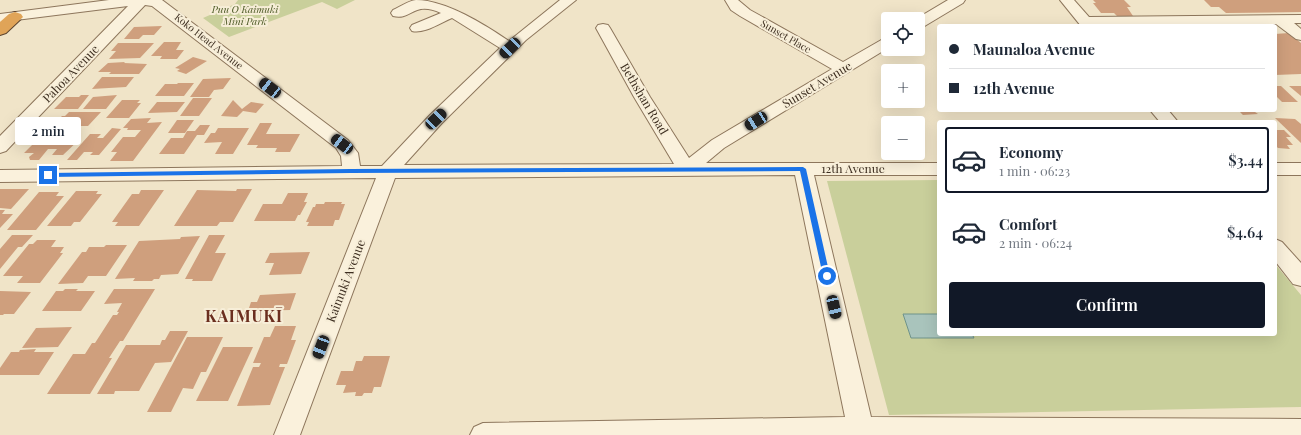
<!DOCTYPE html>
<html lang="en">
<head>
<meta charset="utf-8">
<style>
  body { margin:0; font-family:"Playfair Display",serif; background:#f6f6f7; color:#1f2937; height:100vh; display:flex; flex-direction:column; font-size:15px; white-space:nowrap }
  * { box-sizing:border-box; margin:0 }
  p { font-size:13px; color:#747a83 }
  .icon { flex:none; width:22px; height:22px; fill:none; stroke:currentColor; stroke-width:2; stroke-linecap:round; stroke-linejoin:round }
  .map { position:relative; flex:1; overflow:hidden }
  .side { position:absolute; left:937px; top:120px; width:340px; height:216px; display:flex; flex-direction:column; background:#fff; border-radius:4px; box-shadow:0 4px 16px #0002 }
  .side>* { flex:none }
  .hud { position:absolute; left:937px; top:24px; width:340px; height:88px; border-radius:4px; box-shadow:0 4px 16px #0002; display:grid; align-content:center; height:88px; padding:0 12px; background:#fff }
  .buttons { position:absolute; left:881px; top:12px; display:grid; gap:8px }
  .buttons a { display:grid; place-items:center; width:44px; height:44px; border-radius:4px; background:#fff; box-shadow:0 4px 16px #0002; font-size:20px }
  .end { position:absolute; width:18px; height:18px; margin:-9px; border:5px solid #1a73e8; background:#fff; box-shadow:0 0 0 2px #fff }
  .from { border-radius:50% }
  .bubble { position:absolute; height:28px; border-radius:4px; background:#fff; box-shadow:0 4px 16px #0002; font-size:13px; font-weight:600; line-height:28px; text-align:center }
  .car { position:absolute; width:12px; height:24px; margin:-12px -6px; border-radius:5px; box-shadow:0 0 3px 1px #0007; background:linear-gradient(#222 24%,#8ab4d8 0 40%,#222 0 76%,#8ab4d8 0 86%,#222 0) }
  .hud b { display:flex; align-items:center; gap:14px; height:38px; font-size:15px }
  .hud b+b { border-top:1px solid #e0e1e3 }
  .hud i { width:10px; height:10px; background:#1f2937 }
  ul { padding:7px 0 0; list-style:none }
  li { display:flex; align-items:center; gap:12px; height:66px; margin:0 8px 6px; padding:0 4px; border:2px solid transparent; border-radius:4px }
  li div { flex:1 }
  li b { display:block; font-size:15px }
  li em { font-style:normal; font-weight:600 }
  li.current { border-color:#111827 }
  li>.icon { width:36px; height:36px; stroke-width:1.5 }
  .cta { display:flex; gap:8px; margin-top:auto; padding:8px 12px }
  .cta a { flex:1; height:46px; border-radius:4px; background:#111827; color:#fff; font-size:16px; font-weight:600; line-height:46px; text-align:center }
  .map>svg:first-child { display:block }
</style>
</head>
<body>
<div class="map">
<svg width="1301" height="435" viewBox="0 0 1301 435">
  <rect width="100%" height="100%" fill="#f0e4c8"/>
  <g fill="#c9cf9b">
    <polygon points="238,0 355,0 337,9 322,2 229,37 203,18 235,4"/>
    <polygon points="939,180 939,334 1275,334 1275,264 1301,295 1301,407 889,415 827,181"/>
  </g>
  <polygon fill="#a9c4bc" stroke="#6f938a" points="903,314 939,314 939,334 972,334 974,338 911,338"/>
  <g fill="#cf9f7d">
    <polygon points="1093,0 1124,0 1131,7 1127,7 1133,16 1117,16 1114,13 1101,13 1093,3 1096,3"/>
    <polygon points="1204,0 1301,0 1301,12 1226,13 1219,7 1211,7"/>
    <polygon points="162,26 154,35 143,35 139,39 124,39 134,27"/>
    <polygon points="1289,33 1301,43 1301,74 1275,75 1275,34"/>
    <polygon points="164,42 181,42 176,50 184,50 177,59 160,59 162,56 151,56"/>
    <polygon points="118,43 154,43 140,58 109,59 116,51 111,51"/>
    <polygon points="193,57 207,61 186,74 177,71 180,69 175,68"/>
    <polygon points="125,62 124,63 147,64 139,74 109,74 111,72 98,72 108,63"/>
    <polygon points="102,77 134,77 126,87 92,89"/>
    <polygon points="231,78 223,89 214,90 209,97 190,97 203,79"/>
    <polygon points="178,83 194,83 184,96 155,96 165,84 177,84"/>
    <polygon points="1275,86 1281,86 1298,102 1282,102 1275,95"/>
    <polygon points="1289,86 1301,86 1301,96"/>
    <polygon points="81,95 89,95 78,109 54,109 66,97 79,97"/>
    <polygon points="117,95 106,109 83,109 93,97"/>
    <polygon points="193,98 212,98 199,116 180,116"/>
    <polygon points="122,100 140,100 137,103 141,103 129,118 106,118"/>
    <polygon points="233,100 242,109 251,102 264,104 256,113 243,111 237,117 221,116"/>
    <polygon points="157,102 185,102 177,112 148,113"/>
    <polygon points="1208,110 1264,110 1265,111 1255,112 1258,114 1243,115 1240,112 1210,112"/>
    <polygon points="69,112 101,112 88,126 59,126 62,122 56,122 62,116 65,116"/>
    <polygon points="151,118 147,123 162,122 133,161 110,161 117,152 111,152 123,137 135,137 141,130 127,130 128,128 123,128 131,119"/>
    <polygon points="1275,118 1295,119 1301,124 1301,143"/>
    <polygon points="177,120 194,120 185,133 168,133"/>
    <polygon points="260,123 272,123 266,134 300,134 290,152 275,152 277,148 256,148 258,145 247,145"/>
    <polygon points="200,125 210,125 204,135 197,135 184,154 159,154 171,138 183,138 187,131 195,131"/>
    <polygon points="112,128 121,129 99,155 90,155 93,152 84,152 77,160 67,160 90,134 101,134 97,138 103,138"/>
    <polygon points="218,128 249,128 233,154 215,154 222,142 204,143 211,133 215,133"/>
    <polygon points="1275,130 1284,130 1291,137 1286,137 1293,145 1287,145 1290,149 1278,148 1275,145"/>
    <polygon points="45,135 62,135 60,138 81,138 63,155 52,155 57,149 48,149 39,160 30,160 29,157 34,153 24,153 35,142 39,142"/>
    <polygon points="0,189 29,189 11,209 0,208"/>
    <polygon points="237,189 252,189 233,222 220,222 217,226 174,226 197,190 236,191"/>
    <polygon points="141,190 164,190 139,226 115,226 118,222 112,222 132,194 139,194"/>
    <polygon points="76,191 98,191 96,194 102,194 80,222 74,222 71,226 47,226"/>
    <polygon points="39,192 59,192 56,196 64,196 36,230 7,230"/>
    <polygon points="288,193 308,193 304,202 307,202 300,215 298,215 295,221 254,221 263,204 282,204"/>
    <polygon points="325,202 342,202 341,204 345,204 339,220 335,220 333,226 307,226 309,222 306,222 313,207 315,207 316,204 324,204"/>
    <polygon points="0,210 5,210 2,214 13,214 0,228"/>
    <polygon points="12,235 33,235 22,247 18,247 0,269 0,249"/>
    <polygon points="209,235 225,235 215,253 226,253 212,281 192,281 193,279 185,279"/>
    <polygon points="200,236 178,274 161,275 159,279 154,279 152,281 133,281 135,278 115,279 139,241 180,239 181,237"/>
    <polygon points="37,240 56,240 51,247 64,247 60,253 63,253 40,283 17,283 23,276 3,276 29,244 33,244"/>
    <polygon points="106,245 127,245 106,276 88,276 83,283 58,284 82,252 86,252 89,247 104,247"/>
    <polygon points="310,252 301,274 269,275 274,263 265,263 270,253"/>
    <polygon points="65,289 78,289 76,291 95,291 81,311 42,311 56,291 63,291"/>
    <polygon points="114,289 155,289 123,341 120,341 109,358 112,358 90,394 47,394 73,354 85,354 92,343 95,343 113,315 117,315 119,312 117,312 122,303 104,304"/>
    <polygon points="0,291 31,292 14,314 4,314 3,315 0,315"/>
    <polygon points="296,293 290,310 252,311 253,308 249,308 251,302 257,302 260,295"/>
    <polygon points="275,326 296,326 291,340 296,340 287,364 280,364 279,367 285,367 270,405 237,406 253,367 259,367 261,363 253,363 264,337 270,337"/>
    <polygon points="72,327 58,347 22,348 36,328"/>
    <polygon points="170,331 188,331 171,362 155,363 139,391 115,391 114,394 97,394 126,345 160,345 162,340 165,340"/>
    <polygon points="187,337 223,337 206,372 201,372 193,389 183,388 171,412 147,412"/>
    <polygon points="223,347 253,347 228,401 196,401"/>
    <polygon points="36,349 34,352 54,352 39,375 0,375 0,368 11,352 19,352 20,350"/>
    <polygon points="364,356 390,356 381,387 374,387 372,393 364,393 362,396 355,396 356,392 343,393 346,385 336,385 341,371 353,371 356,361 362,361"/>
  </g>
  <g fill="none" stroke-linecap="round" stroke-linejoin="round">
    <defs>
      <g id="minor">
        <path d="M109,0H162L348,140L358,153L360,166H382L430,115L500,48L452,18C440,23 424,34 412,31L410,28L412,25L441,13C413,0 412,21 393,16L391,13L393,10C400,7 408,1 416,0C446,0 485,25 509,41L560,0H576L526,40L442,123L404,165L674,164L634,97L596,28L598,25L603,24L608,25L610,28L650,97L689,158L712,140L832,69L740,16L731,10L725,0H738L750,10L843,62L883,39L888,37V48L724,148L706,163H939V175H814L871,417L1301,419V435H470L474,427L483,423L845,417L795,175L395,178L300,435H274L376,178L0,182V170L342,166L341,156L336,148L152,6L145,5L6,151L0,153V136L128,6L0,22V14Z"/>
        <polygon points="948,0 965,0 963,3 923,27 918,28 918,19 916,19"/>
        <polygon points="1060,0 1074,0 1089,17 1301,15 1301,23 1294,23 1301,29 1301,40 1296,39 1276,24 1081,26"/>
        <polygon points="1150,110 1168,110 1178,122 1160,122"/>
        <rect x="1275" y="163" width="26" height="12"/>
        <polygon points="1275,239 1282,242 1301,263 1301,286 1293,284 1275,261"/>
      </g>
      <polygon id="highway" points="15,12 21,14 23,17 6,33 0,35 0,22 9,14"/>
    </defs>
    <use href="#minor" stroke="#8d765c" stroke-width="2"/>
    <use href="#highway" stroke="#5b4430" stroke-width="2"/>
    <use href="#minor" fill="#faf1dc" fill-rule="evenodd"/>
    <use href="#highway" fill="#e0a458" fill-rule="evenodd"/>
  </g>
  <polygon fill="#1a73e8" points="803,167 806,169 830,276 827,279 823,276 800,171 350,173 48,177 45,175 48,173 350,169"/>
  <g text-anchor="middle" stroke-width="4" stroke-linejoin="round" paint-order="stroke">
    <g font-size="10" font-style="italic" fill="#4d5a26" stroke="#f7eed8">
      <text x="245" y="13">Puu O Kaimuki<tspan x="245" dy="12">Mini Park</tspan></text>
    </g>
    <g font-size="10" fill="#3d2e20" stroke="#f7eed8">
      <text transform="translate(786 36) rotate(30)" y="4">Sunset Place</text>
      <text transform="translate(209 41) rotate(38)" y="4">Koko Head Avenue</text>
    </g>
    <g font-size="12" fill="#3d2e20" stroke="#f7eed8">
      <text transform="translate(71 74) rotate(-46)" y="4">Pahoa Avenue</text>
      <text transform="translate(817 85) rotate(-31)" y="4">Sunset Avenue</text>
      <text transform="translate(644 99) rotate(59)" y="4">Bethshan Road</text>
      <text x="853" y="173">12th Avenue</text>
      <text transform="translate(346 281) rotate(-69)" y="4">Kaimuki Avenue</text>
    </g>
    <g font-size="16" font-weight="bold" letter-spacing="1" fill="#6b2e1e" stroke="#f7eed8">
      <text x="244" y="322">KAIMUKĪ</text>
    </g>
  </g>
</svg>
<div class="buttons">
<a><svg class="icon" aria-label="locate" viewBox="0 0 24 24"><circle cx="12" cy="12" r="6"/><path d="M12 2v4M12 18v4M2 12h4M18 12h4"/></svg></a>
<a>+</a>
<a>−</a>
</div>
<i class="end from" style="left:827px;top:276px"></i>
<i class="end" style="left:48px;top:175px"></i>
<div class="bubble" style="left:15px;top:117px;width:66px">2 min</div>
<i class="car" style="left:510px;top:48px;rotate:226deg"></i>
<i class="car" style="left:270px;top:88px;rotate:308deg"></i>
<i class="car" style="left:436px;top:119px;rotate:46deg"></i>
<i class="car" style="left:756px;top:121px;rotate:239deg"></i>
<i class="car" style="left:342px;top:144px;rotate:307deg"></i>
<i class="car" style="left:834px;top:307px;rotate:167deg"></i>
<i class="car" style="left:321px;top:347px;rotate:201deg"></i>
<div class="hud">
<b><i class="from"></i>Maunaloa Avenue</b>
<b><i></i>12th Avenue</b>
</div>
<section class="side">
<ul>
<li class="current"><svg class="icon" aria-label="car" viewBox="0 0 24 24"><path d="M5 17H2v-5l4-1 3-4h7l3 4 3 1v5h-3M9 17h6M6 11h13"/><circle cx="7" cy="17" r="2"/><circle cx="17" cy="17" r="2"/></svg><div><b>Economy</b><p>1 min · 06:23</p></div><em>$3.44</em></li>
<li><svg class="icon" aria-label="car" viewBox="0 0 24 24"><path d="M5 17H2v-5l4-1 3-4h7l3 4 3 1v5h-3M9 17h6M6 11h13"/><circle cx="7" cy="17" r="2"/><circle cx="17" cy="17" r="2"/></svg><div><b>Comfort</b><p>2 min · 06:24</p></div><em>$4.64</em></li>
</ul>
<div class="cta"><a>Confirm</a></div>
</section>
</div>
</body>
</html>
